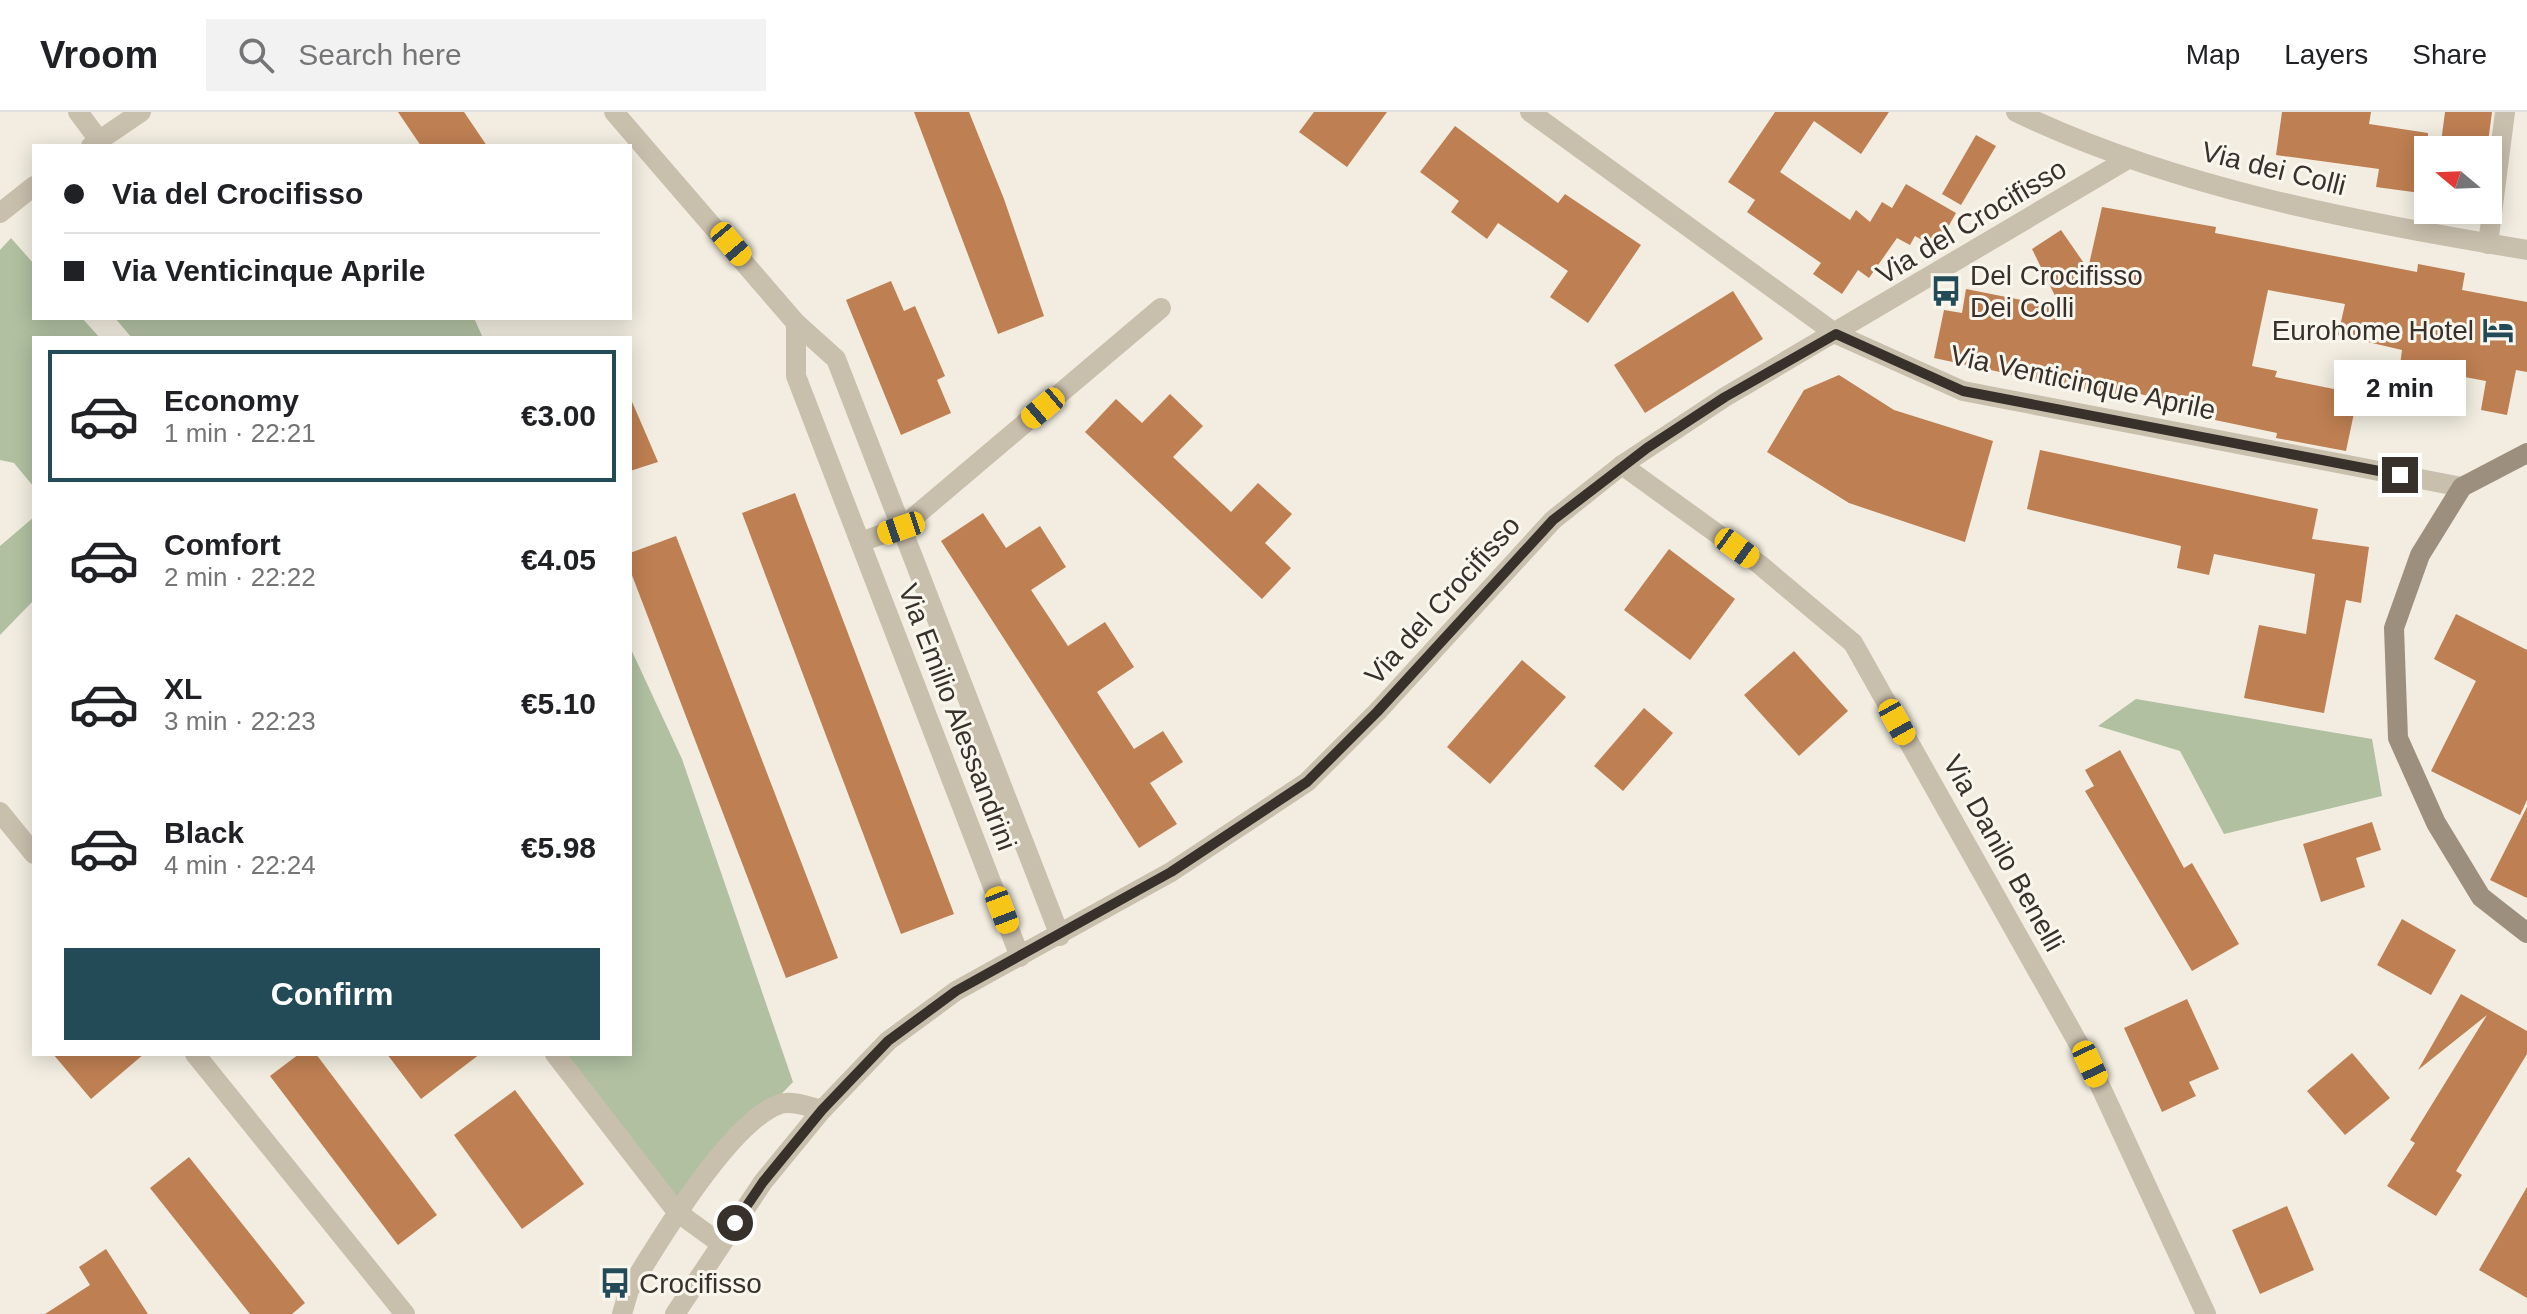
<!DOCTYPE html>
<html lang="en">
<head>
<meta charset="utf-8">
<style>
  body { margin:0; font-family:Helvetica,sans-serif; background:#f2f2f2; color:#202124; height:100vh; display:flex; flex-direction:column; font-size:30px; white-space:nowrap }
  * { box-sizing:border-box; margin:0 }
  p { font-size:26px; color:#757577 }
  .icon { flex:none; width:44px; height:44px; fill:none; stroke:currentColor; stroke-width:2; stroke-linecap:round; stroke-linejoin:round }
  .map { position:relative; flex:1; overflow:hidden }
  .sheet { position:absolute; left:32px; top:224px; width:600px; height:720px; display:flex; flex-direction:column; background:#fff; border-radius:0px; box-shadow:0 4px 20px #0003 }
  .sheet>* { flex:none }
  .hud { position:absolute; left:32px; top:32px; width:600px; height:176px; border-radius:0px; box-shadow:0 4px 20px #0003; display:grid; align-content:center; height:176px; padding:0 32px; background:#fff }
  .needle { width:52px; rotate:289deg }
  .tools { position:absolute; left:2414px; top:24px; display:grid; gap:16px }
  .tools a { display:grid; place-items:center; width:88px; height:88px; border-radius:0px; background:#fff; box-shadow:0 4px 20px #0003; font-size:40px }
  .end { position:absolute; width:36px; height:36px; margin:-18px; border:10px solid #38312b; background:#fff; box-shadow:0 0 0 4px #fff }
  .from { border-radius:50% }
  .bubble { position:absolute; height:56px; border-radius:0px; background:#fff; box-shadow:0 4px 20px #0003; font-size:26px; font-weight:700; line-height:56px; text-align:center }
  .car { position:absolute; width:24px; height:48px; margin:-24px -12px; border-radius:10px; box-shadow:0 0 6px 2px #0007; background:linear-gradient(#f5c518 24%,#345 0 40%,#f5c518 0 76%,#345 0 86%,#f5c518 0) }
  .hud b { display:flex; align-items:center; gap:28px; height:76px; font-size:30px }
  .hud b+b { border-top:2px solid #e0e0e0 }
  .hud i { width:20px; height:20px; background:#202124 }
  ul { padding:14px 0 0; list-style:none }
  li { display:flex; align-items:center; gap:24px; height:132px; margin:0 16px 12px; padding:0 16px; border:4px solid transparent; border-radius:0px }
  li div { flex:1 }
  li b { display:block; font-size:30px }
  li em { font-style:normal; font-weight:700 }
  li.on { border-color:#234b57 }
  li>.icon { width:72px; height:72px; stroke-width:1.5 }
  .action { display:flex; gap:16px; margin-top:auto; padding:16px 32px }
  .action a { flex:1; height:92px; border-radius:0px; background:#234b57; color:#fff; font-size:32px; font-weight:700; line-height:92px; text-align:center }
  header { display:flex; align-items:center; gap:48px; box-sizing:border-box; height:112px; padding:0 40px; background:#fff; border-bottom:2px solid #e0e0e0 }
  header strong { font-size:38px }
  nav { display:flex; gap:44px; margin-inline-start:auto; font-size:28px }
  .search { width:560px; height:72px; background:#f2f2f2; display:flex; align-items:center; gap:20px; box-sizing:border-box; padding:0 28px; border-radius:0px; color:#757577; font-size:30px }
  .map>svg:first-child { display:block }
</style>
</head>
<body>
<header>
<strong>Vroom</strong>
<div class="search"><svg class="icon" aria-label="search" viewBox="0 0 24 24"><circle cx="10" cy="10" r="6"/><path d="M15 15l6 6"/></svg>Search here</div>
<nav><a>Map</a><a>Layers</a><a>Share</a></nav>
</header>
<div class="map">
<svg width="2527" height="1202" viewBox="0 0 2527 1202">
  <rect width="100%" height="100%" fill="#f2ede0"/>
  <g fill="#b0c0a1">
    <polygon points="11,126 34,152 34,206 82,206 100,226 34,226 34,375 14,351 0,348 0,138"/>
    <polygon points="115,206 474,206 483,226 132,226"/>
    <polygon points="34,405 34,488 0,523 0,434"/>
    <polygon points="630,535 682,647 793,970 678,1089 565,942 630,942"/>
    <polygon points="2136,587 2372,627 2382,684 2224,722 2180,639 2098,614"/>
  </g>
  <g fill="#be7f52">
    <polygon points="398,0 464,0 487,34 421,34"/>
    <polygon points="914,0 969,0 1004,87 1044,204 998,222"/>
    <polygon points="1314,0 1387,0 1347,55 1299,20"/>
    <polygon points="1775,0 1889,0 1861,42 1814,9 1780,60 1850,108 1856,98 1870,110 1882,90 1892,96 1906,72 1956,101 1936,136 1915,124 1910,133 1897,126 1869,166 1858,158 1842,182 1813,162 1821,151 1747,100 1755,88 1728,70"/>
    <polygon points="2282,0 2371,0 2369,12 2428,21 2428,82 2376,75 2379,57 2276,43"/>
    <polygon points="2445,0 2492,0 2487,38 2440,38"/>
    <polygon points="1455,14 1558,91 1565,82 1641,133 1588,211 1550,185 1568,159 1498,111 1487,127 1451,100 1459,89 1420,60"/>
    <polygon points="1976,23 1996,34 1961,93 1942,82"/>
    <polygon points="2102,95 2216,115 2215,121 2417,160 2418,152 2465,161 2462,178 2527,190 2527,260 2516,258 2507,303 2481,298 2486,269 2400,253 2402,238 2338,223 2345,192 2268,178 2252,254 2277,259 2275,265 2358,282 2346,339 2276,326 2277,321 2215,308 2217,299 2135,281 2133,287 2066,274 1934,246 1944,198 1962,201 1966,177 2061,196 2032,137 2061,118 2088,157"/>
    <polygon points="891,169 904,199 915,194 945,264 937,268 951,301 901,323 846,188"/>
    <polygon points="1733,179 1763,227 1645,301 1614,253"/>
    <polygon points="1839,263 1894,298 1993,329 1965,430 1849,391 1767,340 1804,278"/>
    <polygon points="1170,282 1203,314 1173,345 1231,400 1258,371 1292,402 1265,431 1291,456 1262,487 1085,320 1116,287 1142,311"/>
    <polygon points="630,285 658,350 630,359"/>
    <polygon points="2040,338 2318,397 2312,427 2369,435 2361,491 2346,488 2324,601 2244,586 2259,513 2306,522 2315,462 2214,442 2209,463 2177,456 2181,434 2027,397"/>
    <polygon points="795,381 954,802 901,822 742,401"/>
    <polygon points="983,401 1006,436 1040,414 1066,455 1031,478 1068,534 1105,510 1134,555 1097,580 1134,637 1163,619 1183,650 1150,671 1177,712 1139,736 941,429"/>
    <polygon points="676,424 838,846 786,866 630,458 630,441"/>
    <polygon points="1669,437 1735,487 1690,548 1624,498"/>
    <polygon points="2456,502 2527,538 2527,688 2520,703 2431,659 2476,569 2434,547"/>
    <polygon points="1794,539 1848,599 1799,644 1744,583"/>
    <polygon points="1522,548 1566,585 1490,672 1447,635"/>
    <polygon points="1644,596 1673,621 1623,679 1594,654"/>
    <polygon points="2120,638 2184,756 2192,751 2239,832 2192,859 2085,679 2094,674 2085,658"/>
    <polygon points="2527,695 2527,786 2490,768"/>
    <polygon points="2372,710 2381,738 2356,746 2365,775 2321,790 2303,732"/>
    <polygon points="2402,807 2456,838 2431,883 2377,853"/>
    <polygon points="2461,882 2527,919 2527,942 2456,1059 2462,1063 2436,1104 2387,1074 2415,1031 2410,1028 2487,903 2418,958"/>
    <polygon points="2187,887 2219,957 2189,970 2196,984 2162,1000 2124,916"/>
    <polygon points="2352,941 2390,986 2345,1023 2307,979"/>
    <polygon points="53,942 144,942 91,987"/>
    <polygon points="299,942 316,942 437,1103 398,1133 270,964"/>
    <polygon points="387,942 480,942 421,987"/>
    <polygon points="515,978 584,1072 522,1117 454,1023"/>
    <polygon points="189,1045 305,1191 292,1202 250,1202 150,1076"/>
    <polygon points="2527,1075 2527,1186 2479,1158"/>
    <polygon points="2287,1094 2314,1158 2260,1182 2232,1118"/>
    <polygon points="106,1137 148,1202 45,1202 90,1173 79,1155"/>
  </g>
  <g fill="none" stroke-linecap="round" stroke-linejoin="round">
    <g stroke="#c9bfad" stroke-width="20">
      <polyline points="78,0 99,28"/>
      <polyline points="614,0 796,211 836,247 1060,824"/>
      <polyline points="1530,0 1836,222 1963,279 2462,375"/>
      <polyline points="91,34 141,0"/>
      <polyline points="0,101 34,74"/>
      <polyline points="2488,132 2505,0"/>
      <polyline points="796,211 796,264 1020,845"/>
      <polyline points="1622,353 1759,452 1853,531 2090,952 2206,1202"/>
      <polyline points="860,430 901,416 1161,196"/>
      <polyline points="0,700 34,742"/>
      <polyline points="195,942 405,1202"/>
      <polyline points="555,942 677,1100 721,1132"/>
      <path d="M622,1202L629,1178C657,1132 730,1009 780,992C793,988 809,995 822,998"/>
      <polyline points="675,1202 763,1070 822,998 888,929 956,879 1171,760 1307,670 1377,600 1553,408 1622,353 1725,285 2128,47"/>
    </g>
    <path stroke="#c9bfad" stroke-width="20" d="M2016,0C2174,76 2355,109 2527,138"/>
    <polyline stroke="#9d8f7e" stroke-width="20" points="2527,341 2462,375 2420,443 2394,516 2398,626 2436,711 2481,785 2527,821"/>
  </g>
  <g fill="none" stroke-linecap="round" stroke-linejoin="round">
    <polyline stroke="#38312b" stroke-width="10" points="735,1111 763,1070 822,998 888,929 956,879 1171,760 1307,670 1377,600 1553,408 1647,336 1725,285 1836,222 1963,279 2400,363"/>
  </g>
  <defs>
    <symbol id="bus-bare" viewBox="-9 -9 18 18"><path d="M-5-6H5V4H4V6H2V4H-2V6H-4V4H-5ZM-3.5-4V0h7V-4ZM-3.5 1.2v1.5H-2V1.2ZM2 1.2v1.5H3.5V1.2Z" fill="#234b57" stroke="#f9f6ed" stroke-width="2.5" paint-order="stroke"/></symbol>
    <symbol id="hotel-bare" viewBox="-9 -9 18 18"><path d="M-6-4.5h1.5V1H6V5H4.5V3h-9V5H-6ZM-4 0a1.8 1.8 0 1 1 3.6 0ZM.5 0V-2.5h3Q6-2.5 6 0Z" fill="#234b57" stroke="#f9f6ed" stroke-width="2.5" paint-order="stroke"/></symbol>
  </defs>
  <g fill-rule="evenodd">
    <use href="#bus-bare" x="1924" y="157" width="44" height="44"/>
    <use href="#hotel-bare" x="2476" y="196" width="44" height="44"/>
    <use href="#bus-bare" x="593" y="1149" width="44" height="44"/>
  </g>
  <g text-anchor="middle" stroke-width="6" stroke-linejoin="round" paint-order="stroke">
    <g font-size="28" fill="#38312b" stroke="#f9f6ed">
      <text transform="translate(2274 56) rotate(14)" y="10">Via dei Colli</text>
      <text transform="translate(1971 109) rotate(-31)" y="10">Via del Crocifisso</text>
      <text transform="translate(2083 270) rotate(12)" y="10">Via Venticinque Aprile</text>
      <text transform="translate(1442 488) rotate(-48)" y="10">Via del Crocifisso</text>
      <text transform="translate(958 605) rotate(69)" y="10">Via Emilio Alessandrini</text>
      <text transform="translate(2004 741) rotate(61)" y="10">Via Danilo Benelli</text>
    </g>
    <g font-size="28" fill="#38312b" stroke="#f9f6ed" text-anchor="start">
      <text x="1970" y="173">Del Crocifisso<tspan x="1970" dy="32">Dei Colli</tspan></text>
      <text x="2474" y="228" text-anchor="end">Eurohome Hotel</text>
      <text x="639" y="1181">Crocifisso</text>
    </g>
  </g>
</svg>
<div class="tools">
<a><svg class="needle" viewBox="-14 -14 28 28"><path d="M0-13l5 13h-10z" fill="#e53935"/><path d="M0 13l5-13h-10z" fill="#757577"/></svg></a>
</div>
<i class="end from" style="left:735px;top:1111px"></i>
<i class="end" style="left:2400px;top:363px"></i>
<div class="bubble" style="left:2334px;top:248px;width:132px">2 min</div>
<i class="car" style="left:731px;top:132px;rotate:140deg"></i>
<i class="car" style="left:1043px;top:296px;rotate:230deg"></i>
<i class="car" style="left:901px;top:416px;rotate:251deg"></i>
<i class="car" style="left:1737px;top:436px;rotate:126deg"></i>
<i class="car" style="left:1897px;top:610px;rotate:151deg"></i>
<i class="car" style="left:1002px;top:798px;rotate:159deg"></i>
<i class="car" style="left:2090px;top:952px;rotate:155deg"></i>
<div class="hud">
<b><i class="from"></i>Via del Crocifisso</b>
<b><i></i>Via Venticinque Aprile</b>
</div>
<section class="sheet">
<ul>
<li class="on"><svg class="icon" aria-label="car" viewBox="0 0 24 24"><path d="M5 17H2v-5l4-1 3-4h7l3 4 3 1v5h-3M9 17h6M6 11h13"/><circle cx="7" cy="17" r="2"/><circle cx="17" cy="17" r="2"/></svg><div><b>Economy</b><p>1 min · 22:21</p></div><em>€3.00</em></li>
<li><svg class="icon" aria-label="car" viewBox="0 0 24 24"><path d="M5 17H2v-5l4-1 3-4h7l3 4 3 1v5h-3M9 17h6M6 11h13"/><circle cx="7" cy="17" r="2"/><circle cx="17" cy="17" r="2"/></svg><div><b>Comfort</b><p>2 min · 22:22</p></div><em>€4.05</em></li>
<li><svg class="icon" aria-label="car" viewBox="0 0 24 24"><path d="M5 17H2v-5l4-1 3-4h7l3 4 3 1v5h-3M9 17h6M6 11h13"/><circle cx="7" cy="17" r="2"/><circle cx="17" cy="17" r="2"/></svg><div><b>XL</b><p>3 min · 22:23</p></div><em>€5.10</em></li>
<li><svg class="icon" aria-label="car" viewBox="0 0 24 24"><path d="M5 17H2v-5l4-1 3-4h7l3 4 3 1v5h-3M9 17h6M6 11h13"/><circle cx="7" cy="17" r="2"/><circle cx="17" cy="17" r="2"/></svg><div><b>Black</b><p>4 min · 22:24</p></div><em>€5.98</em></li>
</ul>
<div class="action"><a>Confirm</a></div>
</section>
</div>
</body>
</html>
